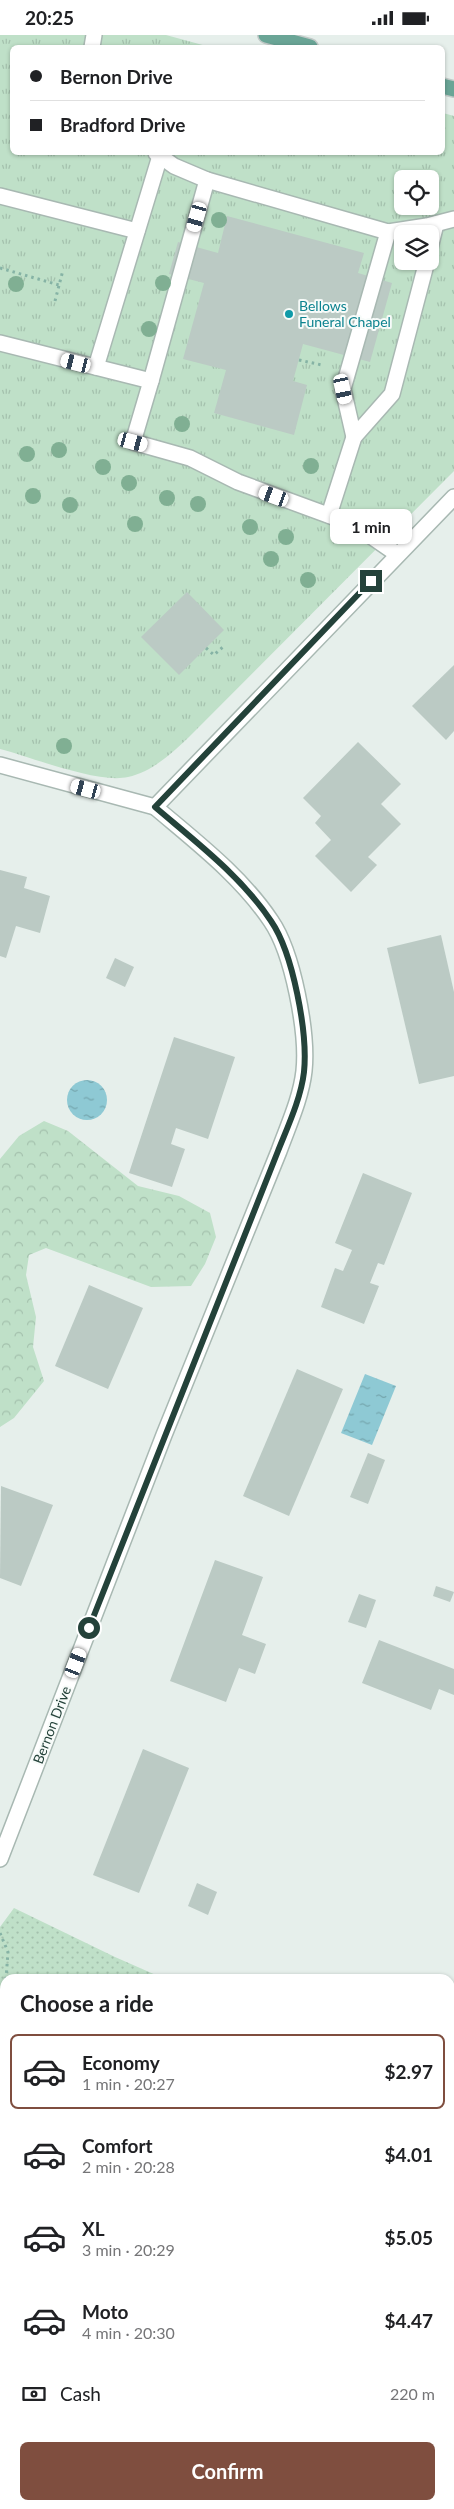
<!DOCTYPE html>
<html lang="en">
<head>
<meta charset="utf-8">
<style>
  body { margin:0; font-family:Lato,sans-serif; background:#f6f6f6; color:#202124; height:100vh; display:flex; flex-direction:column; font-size:19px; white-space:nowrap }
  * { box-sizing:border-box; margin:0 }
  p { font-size:16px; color:#757577 }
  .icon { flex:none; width:28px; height:28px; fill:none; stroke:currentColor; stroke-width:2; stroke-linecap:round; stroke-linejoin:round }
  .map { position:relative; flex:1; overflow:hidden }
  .drawer { position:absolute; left:0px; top:1939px; width:455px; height:536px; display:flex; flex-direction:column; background:#fff; border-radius:15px 15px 0 0; box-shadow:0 1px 4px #0004 }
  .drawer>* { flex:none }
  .hud { position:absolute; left:10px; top:10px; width:435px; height:110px; border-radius:8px; box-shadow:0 1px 4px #0004; display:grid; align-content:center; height:110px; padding:0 20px; background:#fff }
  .fabs { position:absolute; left:394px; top:135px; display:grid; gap:10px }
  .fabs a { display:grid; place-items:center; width:45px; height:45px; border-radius:8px; background:#fff; box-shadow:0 1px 4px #0004; font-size:25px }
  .end { position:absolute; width:22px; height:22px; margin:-11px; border:6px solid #24423a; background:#fff; box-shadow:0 0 0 2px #fff }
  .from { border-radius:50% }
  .bubble { position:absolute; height:35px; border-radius:8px; background:#fff; box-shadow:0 1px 4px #0004; font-size:16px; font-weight:700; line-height:35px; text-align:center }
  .car { position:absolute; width:15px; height:30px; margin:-15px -8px; border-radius:6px; box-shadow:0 0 4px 1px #0007; background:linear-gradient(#fff 24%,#345 0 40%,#fff 0 76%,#345 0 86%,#fff 0) }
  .hud b { display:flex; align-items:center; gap:18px; height:48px; font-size:19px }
  .hud b+b { border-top:1px solid #e0e0e0 }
  .hud i { width:12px; height:12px; background:#202124 }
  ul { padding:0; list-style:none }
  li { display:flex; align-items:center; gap:15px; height:75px; margin:0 10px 8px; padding:0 10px; border:2px solid transparent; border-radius:8px }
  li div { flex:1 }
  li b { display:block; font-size:19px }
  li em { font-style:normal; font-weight:700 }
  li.selected { border-color:#7f4e3f }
  li>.icon { width:45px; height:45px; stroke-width:1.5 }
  h2 { padding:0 20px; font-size:22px; line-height:60px }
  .pay { display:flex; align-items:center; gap:12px; height:55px; padding:0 20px; font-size:19px }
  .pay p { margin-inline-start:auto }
  .primary-button { display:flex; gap:10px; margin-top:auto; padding:10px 20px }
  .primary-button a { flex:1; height:58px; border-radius:8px; background:#7f4e3f; color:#fff; font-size:20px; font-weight:700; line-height:58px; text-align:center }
  .status { display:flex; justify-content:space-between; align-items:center; height:35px; padding:0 25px; background:#fff; direction:ltr }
  .status svg { height:14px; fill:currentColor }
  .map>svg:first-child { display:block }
</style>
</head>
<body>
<div class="status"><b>20:25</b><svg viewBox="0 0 49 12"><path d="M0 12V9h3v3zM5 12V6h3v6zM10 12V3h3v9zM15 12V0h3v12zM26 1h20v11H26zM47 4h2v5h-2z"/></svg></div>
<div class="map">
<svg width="454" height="2474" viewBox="0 0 454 2474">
  <defs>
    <pattern id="grass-tufts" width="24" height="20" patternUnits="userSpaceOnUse" patternTransform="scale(1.25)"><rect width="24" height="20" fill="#bfe0c8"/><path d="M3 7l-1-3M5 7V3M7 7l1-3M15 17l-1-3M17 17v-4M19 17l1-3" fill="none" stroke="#a4c1ad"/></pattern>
    <pattern id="forest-crowns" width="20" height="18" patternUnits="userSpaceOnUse" patternTransform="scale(1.25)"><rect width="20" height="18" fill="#bfe0c8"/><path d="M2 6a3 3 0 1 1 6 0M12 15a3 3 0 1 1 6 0" fill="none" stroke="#a4c1ad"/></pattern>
    <pattern id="park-dots" width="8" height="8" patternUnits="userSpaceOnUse" patternTransform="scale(1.25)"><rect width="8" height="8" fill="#bfe0c8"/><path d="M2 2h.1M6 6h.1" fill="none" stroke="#a4c1ad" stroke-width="1.8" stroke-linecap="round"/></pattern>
    <pattern id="water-ripples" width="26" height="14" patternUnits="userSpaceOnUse" patternTransform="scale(1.25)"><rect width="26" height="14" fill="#8ec9d4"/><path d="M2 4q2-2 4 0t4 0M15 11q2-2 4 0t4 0" fill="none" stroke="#74a5ad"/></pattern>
  </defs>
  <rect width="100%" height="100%" fill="#e6efeb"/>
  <path fill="url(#grass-tufts)" fill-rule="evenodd" d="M0,0H166L210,12H12V118H442L443,78L454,81V436L189,702C172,718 152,737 128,742C98,749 31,722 0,714ZM402,144H430V171H402ZM402,199H430V226H402Z"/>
  <polygon fill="url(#forest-crowns)" points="44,1086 68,1096 138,1151 179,1161 210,1178 216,1202 205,1229 191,1251 151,1252 46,1213 29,1220 26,1240 36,1282 33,1312 44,1346 14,1383 0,1392 0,1124 19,1101"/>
  <polygon fill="url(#park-dots)" points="14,1873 115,1922 165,1944 5,1944 5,2470 450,2470 450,2065 454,2067 454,2474 0,2474 0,1892"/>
  <g fill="url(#water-ripples)">
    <circle cx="87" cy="1065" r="20"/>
    <polygon points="365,1339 396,1351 372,1410 341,1398"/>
  </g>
  <g fill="#bbcac4">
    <polygon points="227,181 364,218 358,238 392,248 370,327 303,309 293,346 307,350 294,400 214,378 226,335 183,324 204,248 169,239 178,207 218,218"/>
    <polygon points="187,557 224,595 179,640 141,602"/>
    <polygon points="454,630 454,696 446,705 412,671"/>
    <polygon points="358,707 401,749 381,769 401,789 368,822 377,830 351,857 315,821 331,805 315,788 321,781 303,763"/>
    <polygon points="0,835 27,842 24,853 50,861 40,898 16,891 6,923 0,921"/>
    <polygon points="441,900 454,957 454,1041 419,1049 387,913"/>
    <polygon points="115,923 134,932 125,952 106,943"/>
    <polygon points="174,1002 235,1022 208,1104 176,1093 171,1109 185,1114 172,1152 129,1138"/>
    <polygon points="363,1138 412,1158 384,1230 378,1228 370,1248 379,1251 364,1289 321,1272 335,1233 343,1236 352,1215 335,1208"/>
    <polygon points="89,1250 143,1273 108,1354 55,1331"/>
    <polygon points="297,1334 343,1354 289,1481 243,1461"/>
    <polygon points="368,1418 385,1425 368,1469 350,1462"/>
    <polygon points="1,1451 53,1470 21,1551 0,1543"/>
    <polygon points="215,1525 263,1542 242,1600 266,1609 255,1639 239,1633 226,1667 170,1646"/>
    <polygon points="436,1551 454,1557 450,1567 433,1561"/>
    <polygon points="359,1559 376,1565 366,1593 348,1587"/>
    <polygon points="379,1605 454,1634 454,1660 439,1654 431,1675 362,1648"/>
    <polygon points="143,1714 189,1733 139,1858 93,1840"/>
    <polygon points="197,1848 217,1857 208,1880 188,1871"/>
  </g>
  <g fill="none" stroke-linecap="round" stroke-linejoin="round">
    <defs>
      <g id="minor">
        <polyline points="92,12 94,0"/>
        <polyline points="156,118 174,131 207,145 388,197 427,191 454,184"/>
        <polyline points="0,161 137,196"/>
        <polyline points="430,213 436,189"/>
        <polyline points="0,308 151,346 133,407 190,423 238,447 355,490 397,519"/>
        <polyline points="96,332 160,121"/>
        <polyline points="151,346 207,145"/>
        <polyline points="354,402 343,354 388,197"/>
        <polyline points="329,480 354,402 392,359 427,226"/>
        <polyline points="0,730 155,772 454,462"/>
        <path d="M0,1824L164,1400L279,1116C288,1091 301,1063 304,1036C308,998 293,918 271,886C241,841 196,807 155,772"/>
      </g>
      <g id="major">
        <polyline points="266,0 310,12"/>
        <polyline points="442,51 454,54"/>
      </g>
    </defs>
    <use href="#minor" stroke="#a8b8b2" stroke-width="18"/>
    <use href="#major" stroke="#c2cac8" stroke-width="18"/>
    <g stroke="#86b3a5" stroke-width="3" stroke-dasharray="2.5 4" stroke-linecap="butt">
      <polyline points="0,233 59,250"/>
      <polyline points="55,266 63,235"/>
      <polyline points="299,325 322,330"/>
      <polyline points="206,613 214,620 225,610"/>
      <polyline points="0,1898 8,1917 6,1944"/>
      <polyline points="0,2041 5,2035"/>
      <polyline points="0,2371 5,2375"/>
      <polyline points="0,2454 5,2446"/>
      <polyline points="450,2454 454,2455"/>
      <polyline points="401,2474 405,2470"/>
    </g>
    <use href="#minor" stroke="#fff" stroke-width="15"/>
    <use href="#major" stroke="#6aa596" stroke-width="15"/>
  </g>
  <g fill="#80af93">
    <circle cx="219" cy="185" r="8"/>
    <circle cx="163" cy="248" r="8"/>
    <circle cx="16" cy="249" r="8"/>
    <circle cx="149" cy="294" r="8"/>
    <circle cx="182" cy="389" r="8"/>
    <circle cx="59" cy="415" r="8"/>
    <circle cx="27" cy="419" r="8"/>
    <circle cx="311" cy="431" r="8"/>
    <circle cx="103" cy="432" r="8"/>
    <circle cx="129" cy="448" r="8"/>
    <circle cx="33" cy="461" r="8"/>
    <circle cx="167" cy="463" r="8"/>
    <circle cx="198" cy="469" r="8"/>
    <circle cx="70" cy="470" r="8"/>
    <circle cx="135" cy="489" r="8"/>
    <circle cx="250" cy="492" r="8"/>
    <circle cx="286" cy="502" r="8"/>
    <circle cx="271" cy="524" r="8"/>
    <circle cx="308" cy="545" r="8"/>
    <circle cx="64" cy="711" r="8"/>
  </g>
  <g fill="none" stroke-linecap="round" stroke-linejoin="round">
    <path stroke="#24423a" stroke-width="6" d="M89,1593L278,1116C288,1091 301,1063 304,1037C308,998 293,918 271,886C241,841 196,807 155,772L371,546"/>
  </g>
  <circle fill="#0f9aa8" stroke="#f7fbf9" stroke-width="2" cx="289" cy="279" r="5"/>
  <g text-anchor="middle" stroke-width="4" stroke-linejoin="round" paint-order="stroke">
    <g font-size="14" fill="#0d838f" stroke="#f7fbf9" text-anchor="start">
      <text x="299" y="276">Bellows<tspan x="299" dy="16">Funeral Chapel</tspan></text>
    </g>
    <g font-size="14" fill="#24423a" stroke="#f7fbf9">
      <text transform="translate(52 1690) rotate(-69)" y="5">Bernon Drive</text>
    </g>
  </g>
</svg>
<div class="fabs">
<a><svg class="icon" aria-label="locate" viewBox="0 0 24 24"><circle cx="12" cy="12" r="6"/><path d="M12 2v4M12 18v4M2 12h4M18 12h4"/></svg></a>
<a><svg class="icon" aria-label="layers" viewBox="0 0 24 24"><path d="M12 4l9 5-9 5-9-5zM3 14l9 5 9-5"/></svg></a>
</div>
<i class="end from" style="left:89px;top:1593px"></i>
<i class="end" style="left:371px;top:546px"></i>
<div class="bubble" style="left:330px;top:474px;width:82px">1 min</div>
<i class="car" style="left:197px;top:182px;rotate:196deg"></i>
<i class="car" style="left:76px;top:328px;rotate:284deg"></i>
<i class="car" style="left:343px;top:354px;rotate:168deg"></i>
<i class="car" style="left:133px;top:407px;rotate:105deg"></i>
<i class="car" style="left:274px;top:461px;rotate:290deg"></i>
<i class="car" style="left:86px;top:754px;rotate:285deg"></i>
<i class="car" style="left:76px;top:1628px;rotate:21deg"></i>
<div class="hud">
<b><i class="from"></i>Bernon Drive</b>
<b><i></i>Bradford Drive</b>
</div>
<section class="drawer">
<h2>Choose a ride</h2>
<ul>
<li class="selected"><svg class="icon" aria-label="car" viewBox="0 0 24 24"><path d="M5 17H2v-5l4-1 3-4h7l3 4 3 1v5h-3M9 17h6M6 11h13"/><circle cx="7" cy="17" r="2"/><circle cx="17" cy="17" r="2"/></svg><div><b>Economy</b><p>1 min · 20:27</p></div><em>$2.97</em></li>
<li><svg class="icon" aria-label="car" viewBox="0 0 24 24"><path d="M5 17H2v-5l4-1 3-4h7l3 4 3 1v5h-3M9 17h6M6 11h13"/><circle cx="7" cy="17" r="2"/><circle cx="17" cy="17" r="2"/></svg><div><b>Comfort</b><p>2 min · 20:28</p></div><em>$4.01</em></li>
<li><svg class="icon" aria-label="car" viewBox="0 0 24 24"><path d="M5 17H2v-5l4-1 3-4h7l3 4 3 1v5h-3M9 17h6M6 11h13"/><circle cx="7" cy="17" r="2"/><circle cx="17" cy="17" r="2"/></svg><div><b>XL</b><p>3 min · 20:29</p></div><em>$5.05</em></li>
<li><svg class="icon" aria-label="car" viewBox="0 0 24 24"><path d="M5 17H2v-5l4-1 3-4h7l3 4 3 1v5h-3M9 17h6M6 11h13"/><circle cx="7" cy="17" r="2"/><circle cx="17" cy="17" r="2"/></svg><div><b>Moto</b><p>4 min · 20:30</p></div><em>$4.47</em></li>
</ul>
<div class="pay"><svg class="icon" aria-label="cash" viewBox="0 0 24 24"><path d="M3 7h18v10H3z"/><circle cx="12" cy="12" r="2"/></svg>Cash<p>220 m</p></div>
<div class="primary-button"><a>Confirm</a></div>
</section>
</div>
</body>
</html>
